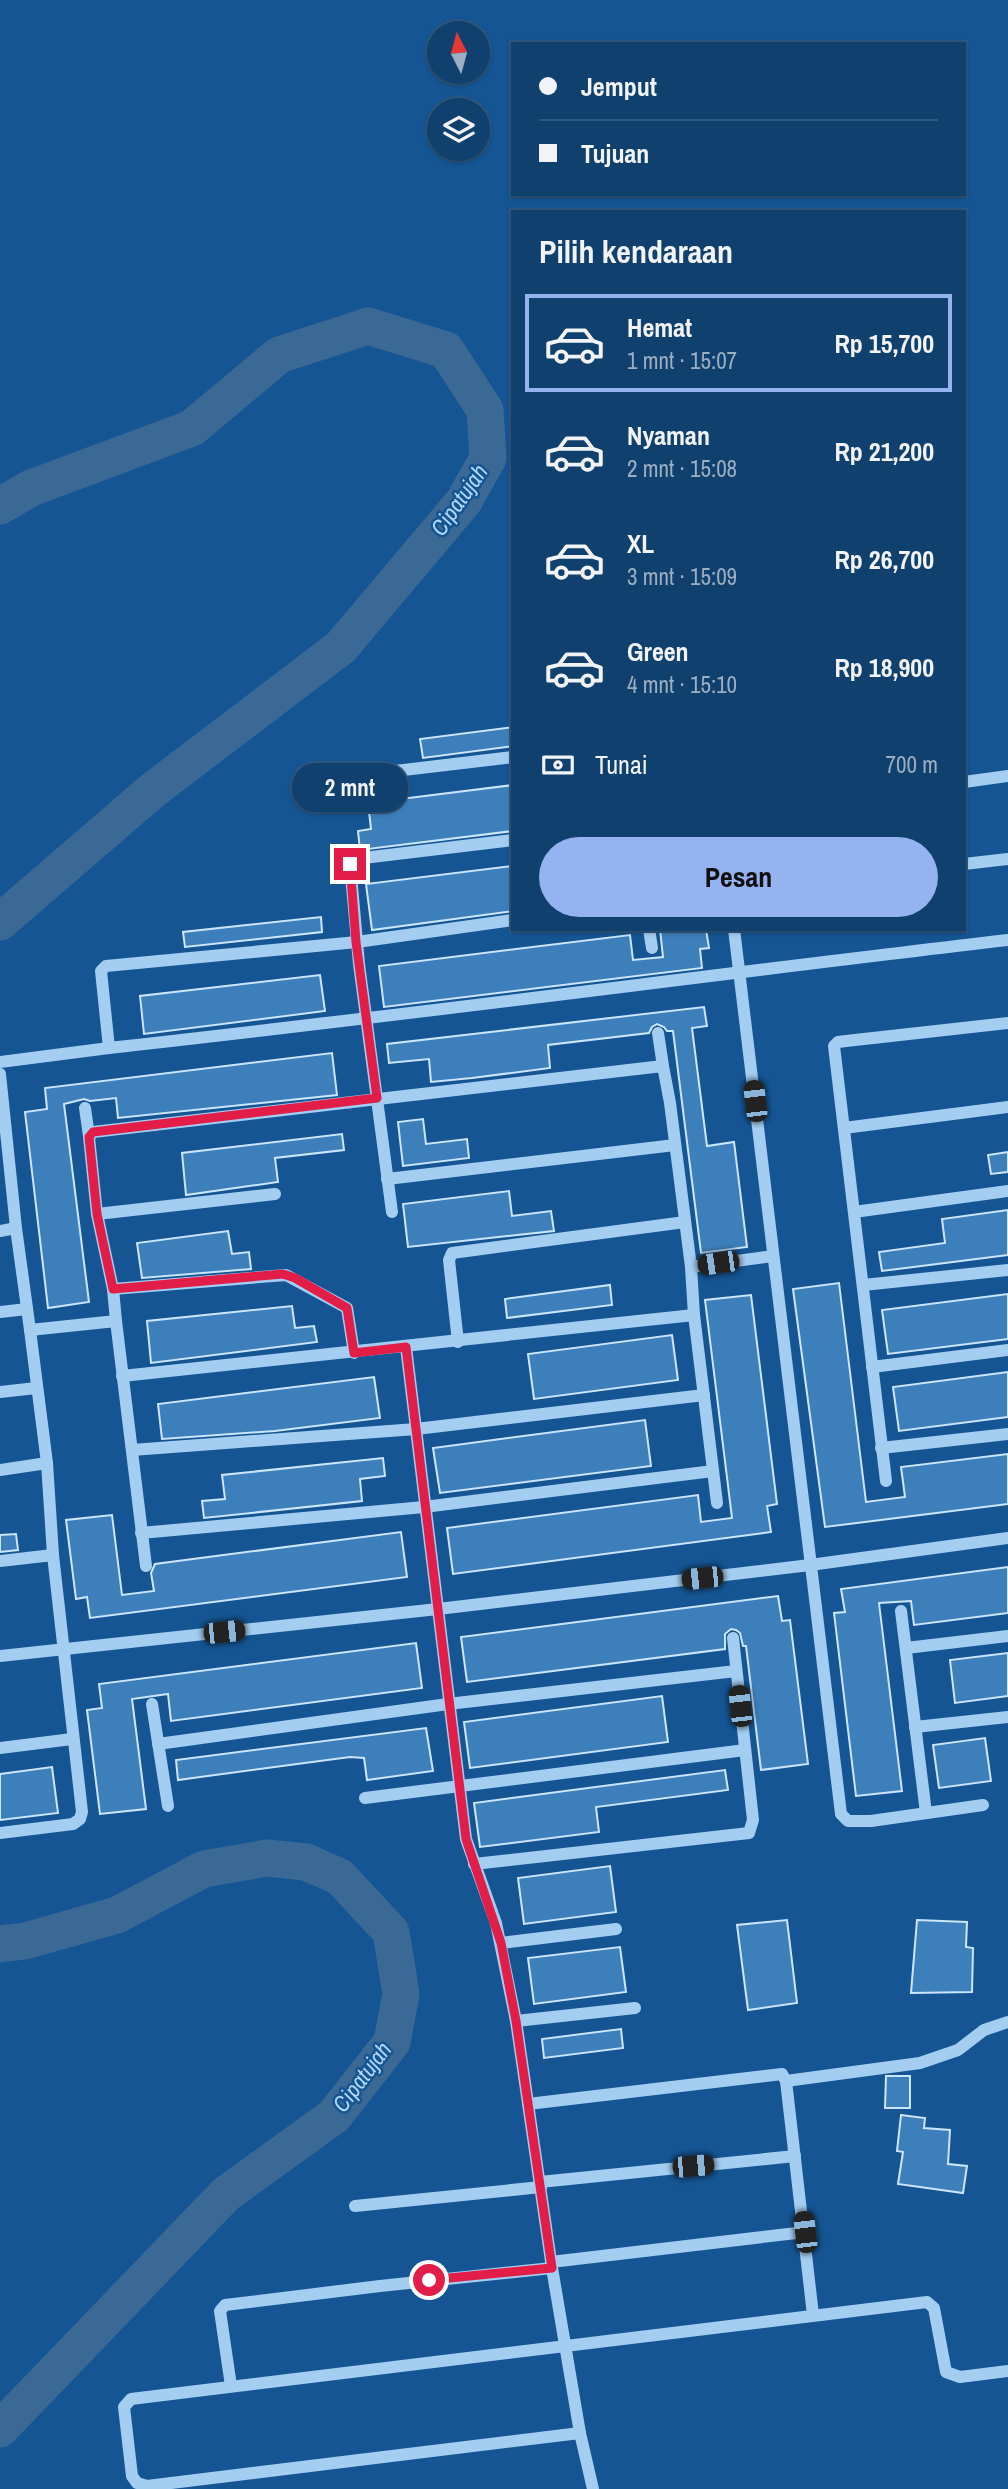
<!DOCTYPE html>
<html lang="id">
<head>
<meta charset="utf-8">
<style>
  body { margin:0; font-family:"Archivo Narrow",sans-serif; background:#194773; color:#f1f3f6; height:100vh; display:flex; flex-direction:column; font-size:26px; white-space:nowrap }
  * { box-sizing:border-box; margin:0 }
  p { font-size:23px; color:#9cafc2 }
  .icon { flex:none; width:38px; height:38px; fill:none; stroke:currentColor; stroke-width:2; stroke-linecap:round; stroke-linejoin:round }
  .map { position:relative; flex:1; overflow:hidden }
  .details { position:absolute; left:511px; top:210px; width:455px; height:721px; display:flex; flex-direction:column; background:#10406e; border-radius:0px; box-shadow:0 2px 5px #0004,0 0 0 2px #305981 }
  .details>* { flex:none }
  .top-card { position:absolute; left:511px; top:42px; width:455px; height:154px; border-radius:0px; box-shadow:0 2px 5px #0004,0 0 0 2px #305981; display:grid; align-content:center; height:154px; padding:0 28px; background:#10406e }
  .needle { width:46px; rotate:354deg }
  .tools { position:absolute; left:427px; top:21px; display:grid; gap:14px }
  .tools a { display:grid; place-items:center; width:63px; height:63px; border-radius:50%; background:#10406e; box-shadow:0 2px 5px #0004,0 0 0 2px #305981; font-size:35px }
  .end { position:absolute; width:32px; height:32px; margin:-16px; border:9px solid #e11d48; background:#fff; box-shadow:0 0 0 4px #fff }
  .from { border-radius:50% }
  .bubble { position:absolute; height:49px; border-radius:24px; background:#10406e; box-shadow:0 2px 5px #0004,0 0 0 2px #305981; font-size:23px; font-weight:700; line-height:49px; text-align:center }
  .car { position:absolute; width:21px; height:42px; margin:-21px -10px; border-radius:9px; box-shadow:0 0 5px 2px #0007; background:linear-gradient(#222 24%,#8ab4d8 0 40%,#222 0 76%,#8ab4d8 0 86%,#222 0) }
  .top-card b { display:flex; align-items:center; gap:24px; height:66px; font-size:26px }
  .top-card b+b { border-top:2px solid #305981 }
  .top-card i { width:18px; height:18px; background:#f1f3f6 }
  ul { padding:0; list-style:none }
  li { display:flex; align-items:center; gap:21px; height:98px; margin:0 14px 10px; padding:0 14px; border:4px solid transparent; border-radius:0px }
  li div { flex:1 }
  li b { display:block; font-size:26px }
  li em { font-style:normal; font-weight:700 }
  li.on { border-color:#95b2f1 }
  li>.icon { width:63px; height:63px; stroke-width:1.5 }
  h2 { padding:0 28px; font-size:32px; line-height:84px }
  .pay { display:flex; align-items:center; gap:18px; height:77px; padding:0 28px; font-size:26px }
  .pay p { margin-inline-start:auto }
  .primary-button { display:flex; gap:14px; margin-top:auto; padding:14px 28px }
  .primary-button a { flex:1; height:80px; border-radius:42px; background:#95b2f1; color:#111; font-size:28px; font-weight:700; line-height:80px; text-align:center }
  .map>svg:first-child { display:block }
</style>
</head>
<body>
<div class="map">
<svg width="1008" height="2489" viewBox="0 0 1008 2489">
  <rect width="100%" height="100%" fill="#155593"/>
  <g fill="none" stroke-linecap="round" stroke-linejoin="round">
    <g stroke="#3b6996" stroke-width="37">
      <polyline points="0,506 31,488 192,428 279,355 368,326 446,350 485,410 488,458 464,501 341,647 153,790 0,922"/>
      <polyline points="0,1944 25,1941 117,1915 204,1869 267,1858 306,1862 340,1877 391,1932 401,1994 392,2042 334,2116 226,2194 0,2429"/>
    </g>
  </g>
  <g fill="#3d7fbb" stroke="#cbe5fc" stroke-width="2">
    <polygon points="513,727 513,746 423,758 420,739"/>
    <polygon points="513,785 513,831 360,850 358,831 371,829 368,803"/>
    <polygon points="513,866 513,911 372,930 366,884"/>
    <polygon points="321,917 322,932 185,947 183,932"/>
    <polygon points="660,929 706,929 709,948 700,949 702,968 384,1007 379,966 630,935 633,960 663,957"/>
    <polygon points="320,975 325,1011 144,1034 140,996"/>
    <polygon points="704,1007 707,1026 692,1028 707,1146 734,1142 747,1247 701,1253 673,1031 667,1031 664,1027 657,1024 652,1027 649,1033 548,1045 550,1068 472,1078 431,1082 429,1059 389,1063 387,1044"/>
    <polygon points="332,1053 337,1095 118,1118 116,1098 90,1101 84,1099 64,1104 89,1302 48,1308 25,1112 47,1109 45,1088"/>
    <polygon points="423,1119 426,1144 467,1139 469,1158 403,1166 398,1122"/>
    <polygon points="342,1134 344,1150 275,1158 278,1182 186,1195 182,1153"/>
    <polygon points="1008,1152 1008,1172 991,1174 988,1155"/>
    <polygon points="509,1191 512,1216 551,1211 554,1231 408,1247 403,1204"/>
    <polygon points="1008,1210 1008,1255 882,1271 879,1252 945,1243 942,1219"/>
    <polygon points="228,1231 232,1254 249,1252 251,1269 142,1278 137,1243"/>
    <polygon points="839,1283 866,1502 905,1497 901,1467 1008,1454 1008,1504 825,1527 793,1289"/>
    <polygon points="610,1285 612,1305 507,1318 505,1299"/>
    <polygon points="1008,1294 1008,1339 888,1354 882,1310"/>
    <polygon points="751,1295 777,1504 767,1506 771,1532 453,1574 447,1528 698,1495 701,1522 732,1518 705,1300"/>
    <polygon points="292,1306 295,1328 314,1326 317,1342 151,1363 147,1321"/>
    <polygon points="672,1335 678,1380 534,1399 528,1354"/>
    <polygon points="1008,1372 1008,1417 899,1431 893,1387"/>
    <polygon points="374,1377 380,1418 275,1431 162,1439 158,1404"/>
    <polygon points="645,1420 651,1466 440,1493 433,1448"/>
    <polygon points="383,1458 385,1476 360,1479 362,1501 204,1518 202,1501 225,1499 222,1475"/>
    <polygon points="112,1515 122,1595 154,1591 151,1573 155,1564 401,1532 407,1577 90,1618 87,1597 76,1599 66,1520"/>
    <polygon points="16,1534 18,1550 0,1552 0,1535"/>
    <polygon points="1008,1567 1008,1613 914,1625 911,1601 879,1603 902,1791 856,1796 834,1613 845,1612 841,1589"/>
    <polygon points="778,1596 782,1621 790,1620 808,1764 761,1770 746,1646 743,1646 740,1633 736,1630 731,1629 725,1634 725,1649 467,1682 461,1637"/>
    <polygon points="416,1643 422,1688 171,1721 168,1694 132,1699 146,1809 100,1814 87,1710 102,1708 99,1684"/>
    <polygon points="1008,1653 1008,1696 955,1703 950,1660"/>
    <polygon points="662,1696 668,1742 470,1768 464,1722"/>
    <polygon points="426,1728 433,1771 367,1780 364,1758 350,1757 178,1780 176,1760"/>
    <polygon points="985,1738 991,1781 939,1788 933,1745"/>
    <polygon points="52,1767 58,1813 0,1820 0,1774"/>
    <polygon points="725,1770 728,1790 596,1807 599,1832 480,1847 474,1803"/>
    <polygon points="610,1866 616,1912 524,1924 518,1878"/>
    <polygon points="787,1920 797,2003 748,2010 737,1925"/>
    <polygon points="917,1920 967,1922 966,1947 973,1948 972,1992 911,1993"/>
    <polygon points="620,1947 626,1992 534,2004 528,1958"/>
    <polygon points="621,2029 623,2048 544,2058 542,2039"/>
    <polygon points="886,2076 910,2076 910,2108 885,2108"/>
    <polygon points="901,2115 925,2118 924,2128 950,2130 948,2164 967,2166 963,2193 898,2184 903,2152 897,2151"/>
  </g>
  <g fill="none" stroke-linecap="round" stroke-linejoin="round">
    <g stroke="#a3cdf1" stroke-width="12">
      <polyline points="378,773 513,757"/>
      <polyline points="964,782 1008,776"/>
      <polyline points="964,864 1008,859"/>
      <path d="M513,920L357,942L106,966L101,971L109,1048C409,1015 708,975 1008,940"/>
      <polyline points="649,929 652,948"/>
      <polyline points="734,929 841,1814 848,1821 871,1821 983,1805"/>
      <polyline points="658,1033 663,1066"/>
      <polyline points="0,1062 109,1048"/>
      <polyline points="0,1074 16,1228 30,1330 116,1321 113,1289 97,1214 89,1137 93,1132 654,1067 663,1066 670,1103 691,1267 773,1256"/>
      <polyline points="85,1108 89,1136"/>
      <polyline points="844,1128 1008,1107"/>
      <polyline points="387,1179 675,1145"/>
      <polyline points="392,1212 359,964 350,864 355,859 513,840"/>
      <polyline points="854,1212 1008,1191"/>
      <polyline points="97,1214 275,1194"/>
      <polyline points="0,1231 16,1228"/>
      <polyline points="691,1267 694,1315 717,1503"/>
      <polyline points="863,1285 1008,1270"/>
      <polyline points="113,1289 286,1275 347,1308 354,1353"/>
      <polyline points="0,1312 27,1309"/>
      <polyline points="116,1321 146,1566"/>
      <polyline points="30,1330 47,1463"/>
      <polyline points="458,1342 449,1260 452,1253 685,1222"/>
      <polyline points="872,1367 1008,1350"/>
      <polyline points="122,1376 694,1315"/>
      <polyline points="0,1392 36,1388"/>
      <polyline points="881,1448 1008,1434"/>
      <polyline points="132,1450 416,1429 704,1395"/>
      <polyline points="0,1470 47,1463 53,1555"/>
      <polyline points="886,1481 834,1046 838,1042 846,1041 1008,1023"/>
      <polyline points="141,1533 424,1507 713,1471"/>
      <polyline points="0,1561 53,1555 82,1812 80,1819 73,1824 0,1833"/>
      <polyline points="901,1611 926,1813"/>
      <polyline points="906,1648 1008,1636"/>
      <polyline points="0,1656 438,1609 406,1347"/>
      <polyline points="152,1704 168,1806"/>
      <polyline points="915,1727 1008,1717"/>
      <polyline points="158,1744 448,1704 736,1671"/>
      <polyline points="0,1748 72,1739"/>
      <polyline points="365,1798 745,1750"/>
      <polyline points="474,1864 749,1833 753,1820 733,1638"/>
      <polyline points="501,1943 616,1929"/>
      <polyline points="516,2021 635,2008"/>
      <polyline points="786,2081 920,2063 958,2050 984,2030 1008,2022"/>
      <polyline points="528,2104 782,2074 786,2081 813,2315"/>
      <polyline points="540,2182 795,2156"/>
      <polyline points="355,2206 541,2187"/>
      <polyline points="551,2262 805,2232"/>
      <polyline points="231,2386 220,2311 225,2305 380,2286 552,2268"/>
      <polyline points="580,2433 147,2486 137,2483 132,2476 124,2407 131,2399 927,2302 934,2308 946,2372 960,2377 1008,2371"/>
      <polyline points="593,2489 580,2433 552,2268 516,2021 496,1923 466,1839 438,1609 810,1565 1008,1538"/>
    </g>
  </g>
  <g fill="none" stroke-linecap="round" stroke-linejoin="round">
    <polyline stroke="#e11d48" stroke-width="9" points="350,864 356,942 377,1098 93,1132 89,1137 97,1214 113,1289 283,1274 295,1278 347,1308 354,1353 406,1347 466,1839 501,1943 516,2021 552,2268 429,2280"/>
  </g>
  <g text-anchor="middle" stroke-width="5" stroke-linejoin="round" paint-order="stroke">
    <g font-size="23" font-style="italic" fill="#b0d6f8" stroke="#155593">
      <text transform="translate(459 500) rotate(-55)" y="8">Cipatujah</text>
      <text transform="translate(362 2077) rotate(-53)" y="8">Cipatujah</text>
    </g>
  </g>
</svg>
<div class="tools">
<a><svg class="needle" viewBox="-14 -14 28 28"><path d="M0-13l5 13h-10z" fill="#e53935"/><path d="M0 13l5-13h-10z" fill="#9cafc2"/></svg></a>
<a><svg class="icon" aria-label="layers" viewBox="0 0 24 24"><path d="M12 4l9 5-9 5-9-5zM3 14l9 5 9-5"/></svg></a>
</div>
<i class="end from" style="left:429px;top:2280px"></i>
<i class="end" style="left:350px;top:864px"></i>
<div class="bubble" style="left:292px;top:763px;width:116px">2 mnt</div>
<i class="car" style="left:755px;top:1101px;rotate:353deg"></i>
<i class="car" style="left:718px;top:1263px;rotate:262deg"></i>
<i class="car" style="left:702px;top:1578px;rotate:264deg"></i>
<i class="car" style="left:224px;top:1632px;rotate:84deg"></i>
<i class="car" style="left:740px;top:1706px;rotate:354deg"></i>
<i class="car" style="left:693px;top:2166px;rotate:85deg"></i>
<i class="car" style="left:805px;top:2232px;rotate:353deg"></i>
<div class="top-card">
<b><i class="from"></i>Jemput</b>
<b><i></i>Tujuan</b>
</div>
<section class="details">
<h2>Pilih kendaraan</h2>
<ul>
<li class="on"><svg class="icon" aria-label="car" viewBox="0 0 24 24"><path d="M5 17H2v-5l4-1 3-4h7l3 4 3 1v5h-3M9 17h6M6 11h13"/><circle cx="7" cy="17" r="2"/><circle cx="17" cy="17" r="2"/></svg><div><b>Hemat</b><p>1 mnt · 15:07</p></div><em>Rp 15,700</em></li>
<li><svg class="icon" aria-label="car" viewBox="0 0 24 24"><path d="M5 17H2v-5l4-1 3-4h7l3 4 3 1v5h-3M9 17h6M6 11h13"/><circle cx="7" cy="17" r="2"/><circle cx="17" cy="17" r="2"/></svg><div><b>Nyaman</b><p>2 mnt · 15:08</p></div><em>Rp 21,200</em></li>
<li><svg class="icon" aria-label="car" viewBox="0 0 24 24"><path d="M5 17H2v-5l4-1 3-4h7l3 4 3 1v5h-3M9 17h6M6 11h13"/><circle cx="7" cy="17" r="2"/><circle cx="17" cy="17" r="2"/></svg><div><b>XL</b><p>3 mnt · 15:09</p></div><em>Rp 26,700</em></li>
<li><svg class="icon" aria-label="car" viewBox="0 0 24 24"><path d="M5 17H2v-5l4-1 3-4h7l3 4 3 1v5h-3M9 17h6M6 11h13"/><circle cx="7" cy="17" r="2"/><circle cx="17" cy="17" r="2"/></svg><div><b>Green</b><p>4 mnt · 15:10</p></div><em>Rp 18,900</em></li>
</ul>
<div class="pay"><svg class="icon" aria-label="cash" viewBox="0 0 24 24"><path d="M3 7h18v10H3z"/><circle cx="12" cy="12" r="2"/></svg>Tunai<p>700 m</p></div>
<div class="primary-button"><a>Pesan</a></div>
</section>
</div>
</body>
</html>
